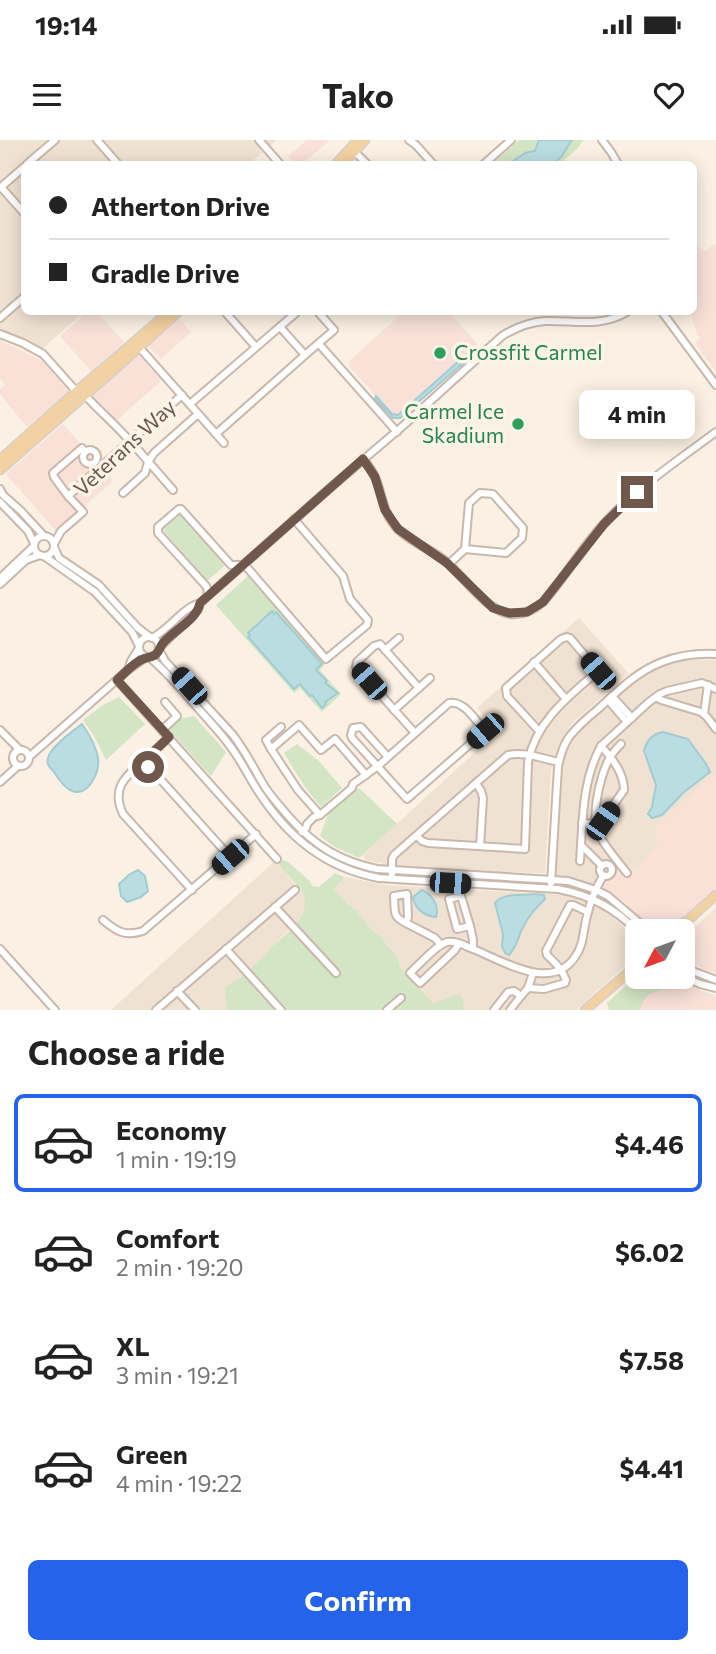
<!DOCTYPE html>
<html lang="en">
<head>
<meta charset="utf-8">
<style>
  body { margin:0; font-family:Commissioner,sans-serif; background:#f6f6f6; color:#222; height:100vh; display:flex; flex-direction:column; font-size:26px; white-space:nowrap }
  * { box-sizing:border-box; margin:0 }
  p { font-size:23px; color:#767676 }
  .icon { flex:none; width:38px; height:38px; fill:none; stroke:currentColor; stroke-width:2; stroke-linecap:round; stroke-linejoin:round }
  .map { position:relative; height:870px; overflow:hidden }
  .drawer { display:flex; flex-direction:column; background:#fff; flex:1 }
  .drawer>* { flex:none }
  .banner { position:absolute; left:21px; top:21px; width:676px; height:154px; border-radius:10px; box-shadow:0 4px 18px #0003; display:grid; align-content:center; height:154px; padding:0 28px; background:#fff }
  .needle { width:46px; rotate:229deg }
  .controls { position:absolute; left:625px; top:779px; display:grid; gap:14px }
  .controls a { display:grid; place-items:center; width:70px; height:70px; border-radius:10px; background:#fff; box-shadow:0 4px 18px #0003; font-size:35px }
  .end { position:absolute; width:32px; height:32px; margin:-16px; border:9px solid #6f574c; background:#fff; box-shadow:0 0 0 4px #fff }
  .from { border-radius:50% }
  .bubble { position:absolute; height:49px; border-radius:10px; background:#fff; box-shadow:0 4px 18px #0003; font-size:23px; font-weight:700; line-height:49px; text-align:center }
  .car { position:absolute; width:21px; height:42px; margin:-21px -10px; border-radius:9px; box-shadow:0 0 5px 2px #0007; background:linear-gradient(#222 24%,#8ab4d8 0 40%,#222 0 76%,#8ab4d8 0 86%,#222 0) }
  .banner b { display:flex; align-items:center; gap:24px; height:66px; font-size:26px }
  .banner b+b { border-top:2px solid #e0e0e0 }
  .banner i { width:18px; height:18px; background:#222 }
  ul { padding:0; list-style:none }
  li { display:flex; align-items:center; gap:21px; height:98px; margin:0 14px 10px; padding:0 14px; border:4px solid transparent; border-radius:10px }
  li div { flex:1 }
  li b { display:block; font-size:26px }
  li em { font-style:normal; font-weight:700 }
  li.current { border-color:#2563eb }
  li>.icon { width:63px; height:63px; stroke-width:1.5 }
  h2 { padding:0 28px; font-size:32px; line-height:84px }
  .primary-button { display:flex; gap:14px; margin-top:auto; padding:14px 28px }
  .primary-button a { flex:1; height:80px; border-radius:10px; background:#2563eb; color:#fff; font-size:28px; font-weight:700; line-height:80px; text-align:center }
  .status { display:flex; justify-content:space-between; align-items:center; height:49px; padding:0 35px; background:#fff; direction:ltr }
  .status svg { height:19px; fill:currentColor }
  header { display:flex; justify-content:space-between; align-items:center; height:91px; padding:0 28px; background:#fff; font-size:32px; font-weight:700 }
  .map>svg:first-child { display:block }
</style>
</head>
<body>
<div class="status"><b>19:14</b><svg viewBox="0 0 49 12"><path d="M0 12V9h3v3zM5 12V6h3v6zM10 12V3h3v9zM15 12V0h3v12zM26 1h20v11H26zM47 4h2v5h-2z"/></svg></div>
<header><svg class="icon" aria-label="menu" viewBox="0 0 24 24"><path d="M4 6h16M4 12h16M4 18h16"/></svg>Tako<svg class="icon" aria-label="heart" viewBox="0 0 24 24"><path d="M12 20l-8-8c-3-5 5-10 8-4 3-6 11-1 8 4z"/></svg></header>
<div class="map">
<svg width="716" height="870" viewBox="0 0 716 870">
  <rect width="100%" height="100%" fill="#faf0e3"/>
  <g fill="#f0e2d3">
    <polygon points="0,0 277,0 249,24 24,24 24,172 84,172 41,210 16,195 0,190"/>
    <polygon points="579,478 629,534 572,583 558,606 551,631 545,733 494,732 400,727 365,720 363,715 497,592 477,568"/>
    <polygon points="684,519 716,520 716,636 708,639 662,681 656,689 658,706 638,729 614,733 612,737 603,742 603,748 555,737 554,732 560,633 567,608 578,591 636,540 662,525"/>
    <polygon points="275,721 303,754 306,766 299,781 271,807 269,811 243,836 224,848 228,870 111,870"/>
    <polygon points="344,737 385,745 566,755 602,768 620,783 631,794 634,809 633,814 623,828 576,870 463,870 464,863 434,864 408,837 400,827 397,816 386,804 383,798 371,789 357,771 341,758 334,749"/>
  </g>
  <g fill="#f9e1d8">
    <polygon points="307,0 330,0 302,24 294,24 288,17"/>
    <polygon points="716,103 716,232 695,203 700,198 697,194 690,172 693,172 693,106 698,106 704,112"/>
    <polygon points="88,172 97,172 124,202 91,231 60,196"/>
    <polygon points="404,172 449,172 477,204 395,277 348,225 350,220"/>
    <polygon points="179,178 191,192 161,219 148,206"/>
    <polygon points="0,200 42,221 69,251 27,287 0,254 0,249 5,245 0,238"/>
    <polygon points="139,215 161,241 109,287 86,261"/>
    <polygon points="63,284 113,341 56,391 6,334"/>
    <polygon points="716,636 716,750 677,786 668,791 653,790 645,786 624,762 605,750 603,748 603,742 612,737 614,733 638,729 641,726 658,706 656,689 662,681 708,639"/>
    <polygon points="716,768 716,833 707,831 686,820 682,816 683,798"/>
    <polygon points="637,837 673,837 691,847 714,855 716,857 716,870 614,870"/>
  </g>
  <g fill="#d3e5c4">
    <polygon points="519,0 584,0 580,4 579,7 560,24 492,24"/>
    <polygon points="180,375 225,425 207,441 163,390"/>
    <polygon points="248,436 325,524 320,530 341,554 322,572 300,548 294,553 216,465"/>
    <polygon points="119,557 145,584 106,620 94,596 83,580 103,565"/>
    <polygon points="194,576 226,612 211,636 168,589 178,579"/>
    <path d="M297,604L319,621L342,648L321,667C306,650 295,632 284,613Z"/>
    <polygon points="359,648 397,684 359,718 333,706 320,696 328,674"/>
    <path d="M283,720L288,722L310,741L312,746L319,747L335,733L344,737L334,749L348,764L357,771L371,789L383,798L386,804L397,816L400,827L408,837L434,864L439,861L459,854L464,863L463,870H228L224,848L243,836L269,811L271,807C286,794 312,777 303,754C300,747 283,731 278,724Z"/>
    <path d="M637,835V836L660,837L670,847C653,853 646,851 640,870H609L607,863Z"/>
  </g>
  <g fill="#badde1" stroke="#a1ccd2" stroke-width="2">
    <polygon points="539,0 572,0 561,17 554,23 509,24 525,13 535,11"/>
    <polygon points="468,213 470,213 469,218 400,278 393,278 375,259 376,256 392,274 398,275"/>
    <polygon points="272,471 274,474 276,472 322,524 316,530 327,541 325,543 338,553 325,562 326,564 322,568 312,555 310,556 300,544 294,549 248,497 250,495 248,493"/>
    <path d="M82,584C89,594 96,605 98,618C100,630 91,651 78,652C68,653 59,640 54,632C50,628 46,624 48,618C50,607 73,591 82,584Z"/>
    <path d="M663,592L688,599L706,624L710,632L683,653L662,675L652,678L648,674L652,667L656,645L644,611C646,601 652,594 663,592Z"/>
    <polygon points="138,730 145,736 148,751 141,757 127,762 121,756 119,744 130,734"/>
    <path d="M422,750C432,754 440,767 436,777C424,776 415,769 413,757Z"/>
    <path d="M536,754L544,755L545,759C536,768 529,775 523,787C518,797 517,807 509,815L505,813L502,806L503,794L495,763C504,752 522,756 536,754Z"/>
  </g>
  <g fill="none" stroke-linecap="round" stroke-linejoin="round">
    <defs>
      <g id="minor">
        <polyline points="97,0 118,24"/>
        <polyline points="259,0 280,24"/>
        <polyline points="409,0 416,5 433,24"/>
        <polyline points="602,0 611,12 618,24"/>
        <polyline points="355,12 367,24"/>
        <polyline points="27,24 55,0"/>
        <polyline points="484,24 511,0"/>
        <polyline points="1,47 24,73"/>
        <polyline points="0,48 24,27"/>
        <polyline points="225,172 256,207"/>
        <polyline points="662,172 716,245"/>
        <polyline points="0,178 24,157"/>
        <polyline points="280,187 305,215 334,190 318,172"/>
        <polyline points="0,194 23,203 43,214 76,251"/>
        <polyline points="319,204 397,292"/>
        <polyline points="139,207 224,303"/>
        <path d="M85,255C99,271 114,283 127,298"/>
        <polyline points="190,264 297,172"/>
        <polyline points="216,294 305,215"/>
        <polyline points="133,304 173,350"/>
        <circle cx="90" cy="317" r="7"/>
        <path d="M363,319C369,326 374,333 377,342C382,356 383,370 392,382C404,399 427,407 444,420C473,443 500,499 543,462C565,437 581,409 603,385C636,348 677,321 716,292"/>
        <polyline points="0,349 3,355 21,371 44,396"/>
        <polyline points="123,353 145,333 148,322 154,313 198,274"/>
        <polyline points="68,356 54,337 53,333 82,308 85,312"/>
        <polyline points="0,362 28,391 34,403"/>
        <circle cx="44" cy="406" r="10"/>
        <polyline points="54,404 61,391 83,372 68,356 182,255"/>
        <polyline points="54,407 59,418 99,445 138,488 150,497"/>
        <polyline points="44,416 95,452 132,492 139,506"/>
        <polyline points="244,424 326,519 367,485 368,480 350,459 343,436 294,379"/>
        <polyline points="449,424 465,409 469,363 480,353 493,354 523,388 522,398 506,413 465,409"/>
        <polyline points="0,438 34,406"/>
        <polyline points="0,444 26,420 40,415"/>
        <polyline points="207,456 208,451 206,446 158,393 158,387 179,369 181,369 231,425 242,425"/>
        <circle cx="149" cy="507" r="10"/>
        <path d="M152,498C170,489 182,468 200,463L330,348L404,285L502,196C515,188 529,182 545,181C574,180 600,188 627,172"/>
        <polyline points="160,507 198,470 200,463"/>
        <path d="M159,510L165,521L233,595C246,612 254,629 265,647C272,658 281,667 289,677C315,706 339,721 377,729L568,741L596,750L608,756L649,791"/>
        <polyline points="385,510 399,498"/>
        <path d="M149,517C167,532 182,550 197,567C210,582 224,596 235,613C244,626 251,641 260,654C289,698 326,728 379,738L558,749C589,755 614,767 637,791"/>
        <polyline points="534,522 566,559"/>
        <polyline points="129,527 131,521 139,508"/>
        <polyline points="117,540 277,719"/>
        <polyline points="612,556 632,578"/>
        <polyline points="656,557 661,560 701,572 707,577 716,589"/>
        <polyline points="608,560 627,582"/>
        <polyline points="394,570 430,538"/>
        <polyline points="704,574 708,545"/>
        <polyline points="281,587 266,600 271,609 299,585 321,610 335,599 366,635"/>
        <polyline points="0,590 20,610"/>
        <polyline points="162,590 177,576 165,562"/>
        <polyline points="415,593 356,527 357,522 374,506 380,504 419,548"/>
        <path d="M169,597C161,605 152,613 143,621C125,637 111,648 123,674L192,750"/>
        <path d="M621,604C616,609 611,614 608,621C600,638 591,675 598,692C601,702 620,724 627,733"/>
        <polyline points="271,609 298,650 320,675"/>
        <circle cx="21" cy="618" r="8"/>
        <polyline points="30,616 128,530 146,517"/>
        <polyline points="144,621 230,717"/>
        <polyline points="0,642 18,626"/>
        <polyline points="476,643 481,651 483,658 480,706"/>
        <path d="M582,683L597,684L602,681L624,650C624,633 612,618 601,606"/>
        <path d="M302,692L306,688L307,684L314,677L320,675L352,648L353,644L378,626L449,563C464,560 475,580 485,591L407,659L352,598L351,595L353,588L361,587L388,617"/>
        <path d="M417,696L422,701L428,703L525,709L528,622C536,581 568,557 598,531L570,498L567,497L561,499L506,548L507,556L539,591"/>
        <polyline points="580,721 581,705"/>
        <circle cx="606" cy="730" r="6"/>
        <path d="M602,726L581,705C583,671 584,637 601,606L649,562L660,554L667,551L702,543L716,549"/>
        <path d="M392,734V719L394,715L508,615C524,611 543,619 559,622"/>
        <path d="M551,743L558,627C560,616 563,606 569,597C577,587 587,578 597,570C617,552 636,532 662,522C680,515 697,513 716,514"/>
        <path d="M407,754L408,777L406,783C392,777 395,770 394,756Z"/>
        <polygon points="461,756 470,786 457,789 449,759"/>
        <polyline points="275,767 336,833"/>
        <path d="M103,780C116,791 125,797 143,791L256,694"/>
        <polyline points="406,783 435,798 441,805"/>
        <polyline points="470,786 473,800 473,808"/>
        <path d="M459,803L455,810L420,843L410,833C419,825 436,805 447,802C455,801 462,804 468,807C499,818 550,854 575,817C584,805 583,790 587,776C590,762 596,748 603,736"/>
        <polyline points="0,809 55,870"/>
        <polyline points="226,809 281,870"/>
        <polyline points="682,827 716,840"/>
        <polyline points="682,836 700,844 716,848"/>
        <path d="M528,848L544,849L565,843L566,840C561,828 556,824 547,815L546,811L570,765H573L588,772"/>
        <polyline points="177,851 195,870"/>
        <polyline points="521,856 528,848 533,833"/>
        <polyline points="156,870 295,750"/>
        <polyline points="387,870 401,858"/>
        <polyline points="494,870 508,852 514,851 521,856 510,870"/>
      </g>
      <g id="major">
        <polyline points="336,24 358,0"/>
        <polyline points="343,24 365,0"/>
        <polyline points="0,320 71,256 169,172"/>
        <polyline points="0,330 124,221 178,172"/>
        <polyline points="671,791 688,780 716,755"/>
        <polyline points="629,832 637,818"/>
        <polyline points="585,870 629,832 637,827"/>
      </g>
    </defs>
    <use href="#minor" stroke="#c9b8ab" stroke-width="10"/>
    <use href="#major" stroke="#d7d0cd" stroke-width="11"/>
    <use href="#minor" stroke="#fff" stroke-width="6"/>
    <use href="#major" stroke="#f2d1a2" stroke-width="8"/>
  </g>
  <g fill="none" stroke-linecap="round" stroke-linejoin="round">
    <path stroke="#6f574c" stroke-width="9" d="M148,627L144,621L169,597L117,540C125,533 133,523 143,519C146,517 150,518 153,516C159,514 159,508 163,503C174,490 197,480 200,463L363,319L375,337L385,370L398,389L447,423L493,468L509,473L527,472L543,462L604,384L637,352"/>
  </g>
  <g fill="#2e9e5b" stroke="#fdf4e9" stroke-width="2.5">
    <circle cx="440" cy="213" r="7"/>
    <circle cx="518" cy="284" r="7"/>
  </g>
  <g text-anchor="middle" stroke-width="7" stroke-linejoin="round" paint-order="stroke">
    <g font-size="21" fill="#27864d" stroke="#fdf4e9" text-anchor="start">
      <text x="454" y="220">Crossfit Carmel</text>
      <text x="504" y="279" text-anchor="end">Carmel Ice<tspan x="504" dy="24">Skadium</tspan></text>
    </g>
    <g font-size="21" fill="#6f574c" stroke="#fdf4e9">
      <text transform="translate(125 308) rotate(-43)" y="7">Veterans Way</text>
    </g>
  </g>
</svg>
<div class="controls">
<a><svg class="needle" viewBox="-14 -14 28 28"><path d="M0-13l5 13h-10z" fill="#e53935"/><path d="M0 13l5-13h-10z" fill="#767676"/></svg></a>
</div>
<i class="end from" style="left:148px;top:627px"></i>
<i class="end" style="left:637px;top:352px"></i>
<div class="bubble" style="left:579px;top:250px;width:116px">4 min</div>
<i class="car" style="left:598px;top:531px;rotate:319deg"></i>
<i class="car" style="left:369px;top:541px;rotate:319deg"></i>
<i class="car" style="left:189px;top:546px;rotate:318deg"></i>
<i class="car" style="left:485px;top:591px;rotate:229deg"></i>
<i class="car" style="left:603px;top:681px;rotate:35deg"></i>
<i class="car" style="left:230px;top:717px;rotate:229deg"></i>
<i class="car" style="left:450px;top:743px;rotate:93deg"></i>
<div class="banner">
<b><i class="from"></i>Atherton Drive</b>
<b><i></i>Gradle Drive</b>
</div>
</div>
<section class="drawer">
<h2>Choose a ride</h2>
<ul>
<li class="current"><svg class="icon" aria-label="car" viewBox="0 0 24 24"><path d="M5 17H2v-5l4-1 3-4h7l3 4 3 1v5h-3M9 17h6M6 11h13"/><circle cx="7" cy="17" r="2"/><circle cx="17" cy="17" r="2"/></svg><div><b>Economy</b><p>1 min · 19:19</p></div><em>$4.46</em></li>
<li><svg class="icon" aria-label="car" viewBox="0 0 24 24"><path d="M5 17H2v-5l4-1 3-4h7l3 4 3 1v5h-3M9 17h6M6 11h13"/><circle cx="7" cy="17" r="2"/><circle cx="17" cy="17" r="2"/></svg><div><b>Comfort</b><p>2 min · 19:20</p></div><em>$6.02</em></li>
<li><svg class="icon" aria-label="car" viewBox="0 0 24 24"><path d="M5 17H2v-5l4-1 3-4h7l3 4 3 1v5h-3M9 17h6M6 11h13"/><circle cx="7" cy="17" r="2"/><circle cx="17" cy="17" r="2"/></svg><div><b>XL</b><p>3 min · 19:21</p></div><em>$7.58</em></li>
<li><svg class="icon" aria-label="car" viewBox="0 0 24 24"><path d="M5 17H2v-5l4-1 3-4h7l3 4 3 1v5h-3M9 17h6M6 11h13"/><circle cx="7" cy="17" r="2"/><circle cx="17" cy="17" r="2"/></svg><div><b>Green</b><p>4 min · 19:22</p></div><em>$4.41</em></li>
</ul>
<div class="primary-button"><a>Confirm</a></div>
</section>
</body>
</html>
